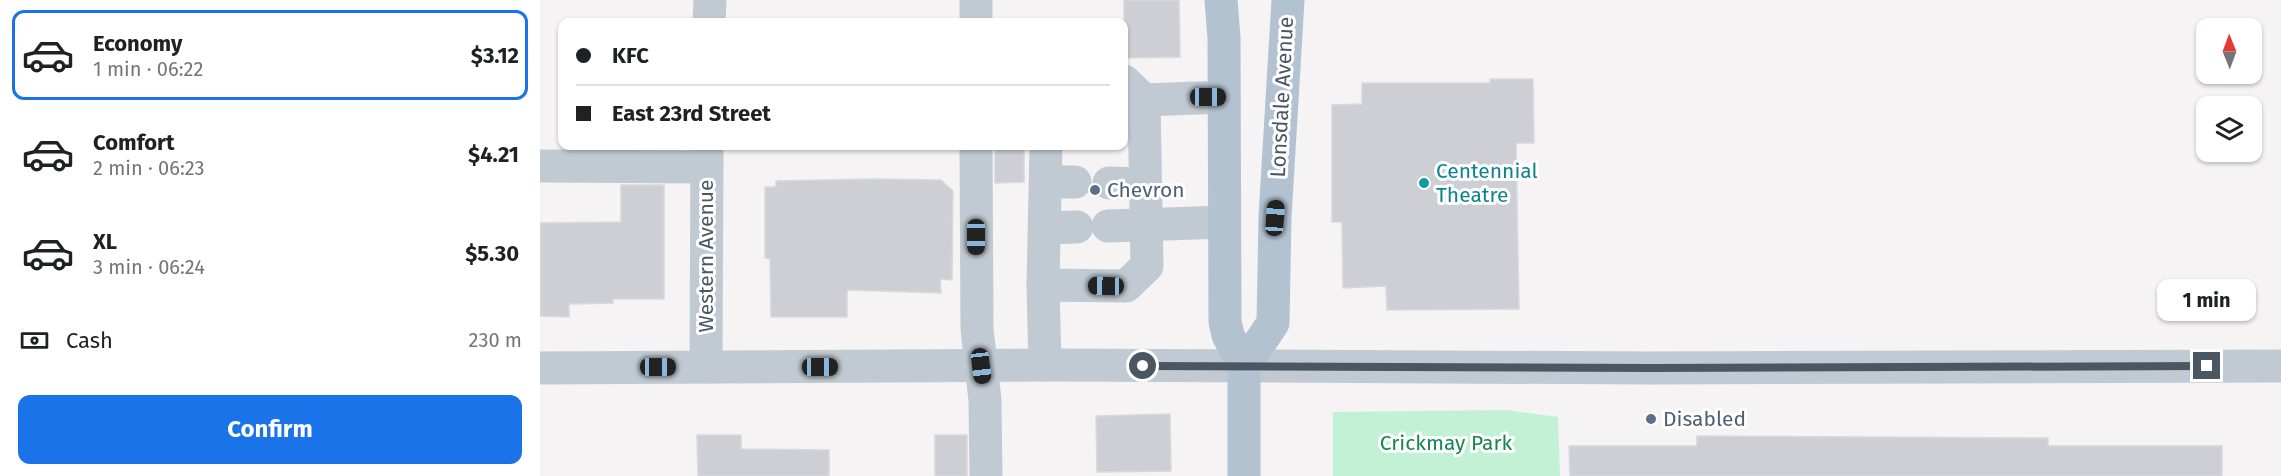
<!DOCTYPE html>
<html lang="en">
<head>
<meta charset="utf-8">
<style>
  body { margin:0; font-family:"Fira Sans",sans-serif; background:#f2f2f2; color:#202124; height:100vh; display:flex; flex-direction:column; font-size:22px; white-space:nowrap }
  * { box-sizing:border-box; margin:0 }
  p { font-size:20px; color:#757577 }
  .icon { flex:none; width:33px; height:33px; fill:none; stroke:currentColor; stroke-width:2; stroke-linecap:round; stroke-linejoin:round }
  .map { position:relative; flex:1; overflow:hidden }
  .details { display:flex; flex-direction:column; background:#fff; width:540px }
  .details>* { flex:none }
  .top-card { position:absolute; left:18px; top:18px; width:570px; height:132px; border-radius:12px; box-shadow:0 2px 4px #0004; display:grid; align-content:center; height:132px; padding:0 18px; background:#fff }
  .needle { width:39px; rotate:359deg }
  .tools { position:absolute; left:1656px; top:18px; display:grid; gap:12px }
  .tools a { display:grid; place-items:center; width:66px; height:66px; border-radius:12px; background:#fff; box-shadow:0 2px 4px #0004; font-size:30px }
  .end { position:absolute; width:27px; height:27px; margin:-14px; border:8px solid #4a5661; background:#fff; box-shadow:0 0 0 3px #fff }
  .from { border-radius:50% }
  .bubble { position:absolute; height:42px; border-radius:12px; background:#fff; box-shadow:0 2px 4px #0004; font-size:20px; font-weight:700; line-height:42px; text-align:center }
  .car { position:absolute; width:18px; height:36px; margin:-18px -9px; border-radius:8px; box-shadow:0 0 4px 2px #0007; background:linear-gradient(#222 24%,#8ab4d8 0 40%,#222 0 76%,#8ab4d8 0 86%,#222 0) }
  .top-card b { display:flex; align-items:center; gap:21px; height:57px; font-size:22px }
  .top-card b+b { border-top:2px solid #e0e0e0 }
  .top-card i { width:15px; height:15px; background:#202124 }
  ul { padding:10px 0 0; list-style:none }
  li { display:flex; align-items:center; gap:18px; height:90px; margin:0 12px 9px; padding:0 6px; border:3px solid transparent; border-radius:12px }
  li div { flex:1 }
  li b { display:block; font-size:22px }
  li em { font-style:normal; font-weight:700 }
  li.current { border-color:#1a73e8 }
  li>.icon { width:54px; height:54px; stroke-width:1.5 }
  .pay { display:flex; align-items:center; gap:15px; height:66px; padding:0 18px; font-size:22px }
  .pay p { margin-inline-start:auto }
  .cta { display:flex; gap:12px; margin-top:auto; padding:12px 18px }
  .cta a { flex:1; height:69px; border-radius:12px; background:#1a73e8; color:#fff; font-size:24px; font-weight:700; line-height:69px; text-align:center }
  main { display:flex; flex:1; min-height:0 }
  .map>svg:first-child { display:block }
</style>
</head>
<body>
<main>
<section class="details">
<ul>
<li class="current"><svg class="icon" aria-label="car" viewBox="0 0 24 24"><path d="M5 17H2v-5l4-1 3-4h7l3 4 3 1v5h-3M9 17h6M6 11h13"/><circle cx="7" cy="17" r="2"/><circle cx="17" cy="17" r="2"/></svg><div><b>Economy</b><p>1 min · 06:22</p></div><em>$3.12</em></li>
<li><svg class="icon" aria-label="car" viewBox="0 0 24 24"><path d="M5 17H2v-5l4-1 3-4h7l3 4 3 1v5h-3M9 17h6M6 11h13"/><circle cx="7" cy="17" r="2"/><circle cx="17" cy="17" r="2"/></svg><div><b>Comfort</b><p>2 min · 06:23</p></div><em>$4.21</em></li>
<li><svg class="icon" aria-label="car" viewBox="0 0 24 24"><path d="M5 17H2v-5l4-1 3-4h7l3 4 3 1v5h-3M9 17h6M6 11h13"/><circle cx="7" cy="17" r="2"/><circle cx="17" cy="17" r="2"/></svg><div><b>XL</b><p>3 min · 06:24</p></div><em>$5.30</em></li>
</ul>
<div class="pay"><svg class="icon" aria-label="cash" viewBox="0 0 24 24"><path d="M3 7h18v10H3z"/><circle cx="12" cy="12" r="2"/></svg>Cash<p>230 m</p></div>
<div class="cta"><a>Confirm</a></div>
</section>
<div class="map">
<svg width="1741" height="476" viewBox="0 0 1741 476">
  <rect width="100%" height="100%" fill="#f5f3f3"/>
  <polygon fill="#c3f1d5" points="965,410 1018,417 1020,476 793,476 793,412"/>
  <g fill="#cdcfd5" stroke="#d7d9de" stroke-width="1.5">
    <polygon points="584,0 639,0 640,57 584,58"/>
    <polygon points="950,79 993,79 994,143 976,143 979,309 847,310 846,286 803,288 802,222 792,222 792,105 822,104 822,83 950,83"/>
    <polygon points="455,146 484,146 484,182 455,183"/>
    <polygon points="334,179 401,180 413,191 412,280 400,279 401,293 307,290 307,317 231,317 230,259 225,258 225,187 236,187 236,181"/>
    <polygon points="81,185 124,185 124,299 73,299 73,303 29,304 29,317 0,316 0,223 81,222"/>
    <polygon points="630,414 631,471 557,472 556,416"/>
    <polygon points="157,435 201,435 201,449 289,450 289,476 158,476"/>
    <rect x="395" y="435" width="32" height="41"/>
    <polygon points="1157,436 1508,438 1508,446 1682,446 1682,476 1030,476 1029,446 1157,446"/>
  </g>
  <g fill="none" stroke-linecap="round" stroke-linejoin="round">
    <g stroke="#c1cad2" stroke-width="33">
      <polyline points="436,0 436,22"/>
      <polyline points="169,22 170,0"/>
      <polyline points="584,81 604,100 684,97"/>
      <polyline points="436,146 437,329 445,400 446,476"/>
      <polyline points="0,166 167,167"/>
      <polyline points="506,182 535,182"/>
      <polyline points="569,183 605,184"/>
      <polyline points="568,226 684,222"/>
      <polyline points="505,228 537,227"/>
      <polyline points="503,285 586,286 607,266 604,100"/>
      <polyline points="505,365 503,285 506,146"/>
      <polyline points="166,367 167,146"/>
      <polyline points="0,368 505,365 1112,368 1741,366"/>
    </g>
    <g stroke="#b3c2d1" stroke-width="33">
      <polyline points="681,0 684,38 685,322 688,335 704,366 704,476"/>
      <polyline points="704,366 733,323 735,217 748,0"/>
    </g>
  </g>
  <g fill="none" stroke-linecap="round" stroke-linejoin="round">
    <polyline stroke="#4a5661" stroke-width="8" points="603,366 1112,368 1667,366"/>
  </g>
  <circle fill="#0f9aa8" stroke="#fff" stroke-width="2" cx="884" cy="183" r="6"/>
  <g fill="#5c6f8a" stroke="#fff" stroke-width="2">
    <circle cx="555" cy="190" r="6"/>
    <circle cx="1111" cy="419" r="6"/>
  </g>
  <g text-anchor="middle" stroke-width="6" stroke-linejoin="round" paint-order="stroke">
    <g font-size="21" fill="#4a5661" stroke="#fff">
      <text transform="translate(742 97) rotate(-87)" y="7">Lonsdale Avenue</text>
      <text transform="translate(166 256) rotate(-90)" y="7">Western Avenue</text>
    </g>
    <g font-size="21" fill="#0d838f" stroke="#fff" text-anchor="start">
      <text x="896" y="178">Centennial<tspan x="896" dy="24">Theatre</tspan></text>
    </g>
    <g font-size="21" fill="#4e5e75" stroke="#fff" text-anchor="start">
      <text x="567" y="197">Chevron</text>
      <text x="1123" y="426">Disabled</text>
    </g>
    <g font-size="21" fill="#17864f" stroke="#fff">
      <text x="906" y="450">Crickmay Park</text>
    </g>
  </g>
</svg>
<div class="tools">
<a><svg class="needle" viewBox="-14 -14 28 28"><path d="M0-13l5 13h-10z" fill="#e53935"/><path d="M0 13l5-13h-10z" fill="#757577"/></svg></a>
<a><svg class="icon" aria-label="layers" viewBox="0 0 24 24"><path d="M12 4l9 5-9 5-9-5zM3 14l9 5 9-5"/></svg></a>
</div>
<i class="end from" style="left:603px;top:366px"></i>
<i class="end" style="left:1667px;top:366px"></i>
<div class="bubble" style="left:1617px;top:279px;width:99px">1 min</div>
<i class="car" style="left:668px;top:97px;rotate:90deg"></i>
<i class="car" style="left:735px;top:218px;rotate:4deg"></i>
<i class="car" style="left:436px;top:237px;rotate:180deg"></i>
<i class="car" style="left:566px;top:286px;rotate:271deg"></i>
<i class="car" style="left:441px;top:366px;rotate:173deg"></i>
<i class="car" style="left:118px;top:367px;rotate:90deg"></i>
<i class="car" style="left:280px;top:367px;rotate:90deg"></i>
<div class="top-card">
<b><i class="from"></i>KFC</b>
<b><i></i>East 23rd Street</b>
</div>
</div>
</main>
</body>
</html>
